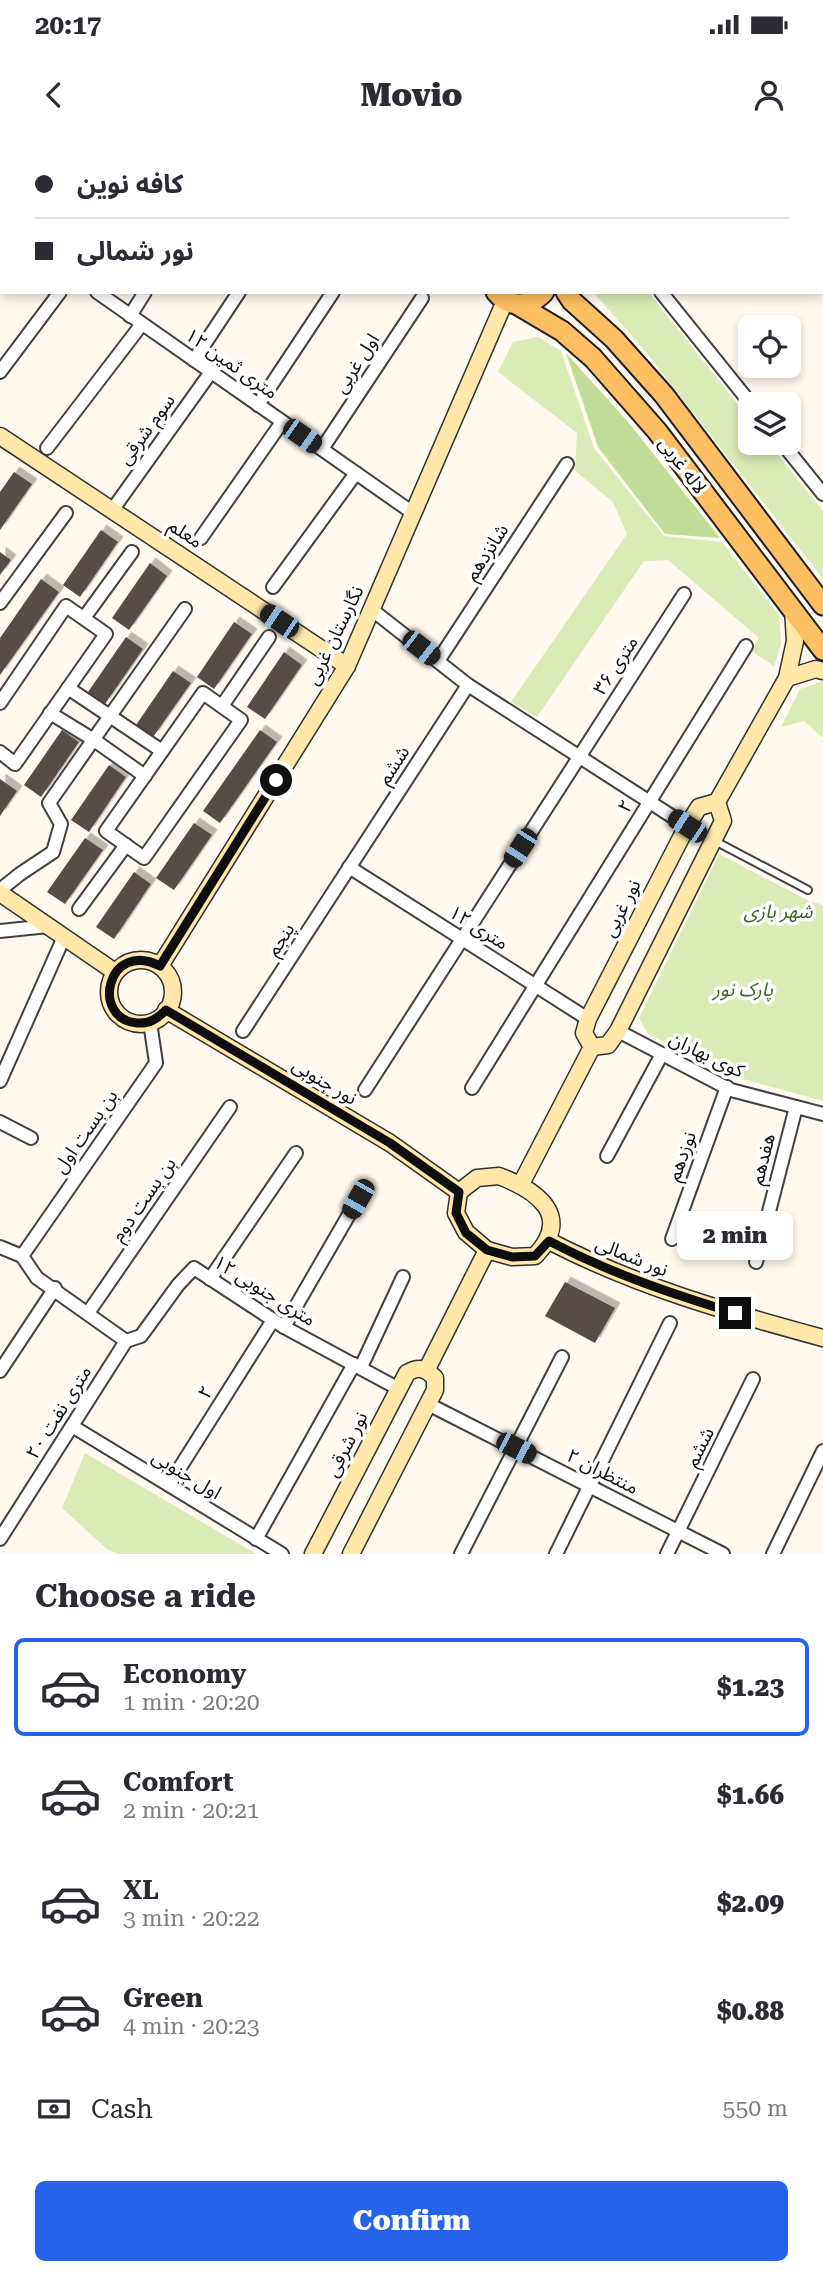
<!DOCTYPE html>
<html lang="en">
<head>
<meta charset="utf-8">
<style>
  body { margin:0; font-family:"Roboto Serif","Noto Sans Arabic",serif; background:#f7f7f7; color:#2b2b33; height:100vh; display:flex; flex-direction:column; font-size:26px; white-space:nowrap }
  * { box-sizing:border-box; margin:0 }
  p { font-size:23px; color:#7c7c81 }
  .icon { flex:none; width:38px; height:38px; fill:none; stroke:currentColor; stroke-width:2; stroke-linecap:round; stroke-linejoin:round }
  .map { position:relative; height:1414px; overflow:hidden }
  .panel { display:flex; flex-direction:column; background:#fff; flex:1 }
  .panel>* { flex:none }
  .hud { position:absolute; left:0px; top:0px; width:824px; height:154px; box-shadow:0 4px 10px #0003; display:grid; align-content:center; height:154px; padding:0 35px; background:#fff }
  .fabs { position:absolute; left:738px; top:175px; display:grid; gap:14px }
  .fabs a { display:grid; place-items:center; width:63px; height:63px; border-radius:10px; background:#fff; box-shadow:0 4px 10px #0003; font-size:35px }
  .end { position:absolute; width:32px; height:32px; margin:-16px; border:9px solid #0e0e0e; background:#fff; box-shadow:0 0 0 4px #fff }
  .from { border-radius:50% }
  .bubble { position:absolute; height:49px; border-radius:10px; background:#fff; box-shadow:0 4px 10px #0003; font-size:23px; font-weight:800; line-height:49px; text-align:center }
  .car { position:absolute; width:21px; height:42px; margin:-21px -10px; border-radius:9px; box-shadow:0 0 5px 2px #0007; background:linear-gradient(#222 24%,#8ab4d8 0 40%,#222 0 76%,#8ab4d8 0 86%,#222 0) }
  .hud b { display:flex; align-items:center; gap:24px; height:66px; font-size:26px }
  .hud b+b { border-top:2px solid #e1e1e2 }
  .hud i { width:18px; height:18px; background:#2b2b33 }
  ul { padding:0; list-style:none }
  li { display:flex; align-items:center; gap:21px; height:98px; margin:0 14px 10px; padding:0 21px; border:4px solid transparent; border-radius:10px }
  li div { flex:1 }
  li b { display:block; font-size:26px }
  li em { font-style:normal; font-weight:800 }
  li.active { border-color:#2563eb }
  li>.icon { width:63px; height:63px; stroke-width:1.5 }
  h2 { padding:0 35px; font-size:32px; line-height:84px }
  .pay { display:flex; align-items:center; gap:18px; height:77px; padding:0 35px; font-size:26px }
  .pay p { margin-inline-start:auto }
  .primary-button { display:flex; gap:14px; margin-top:auto; padding:14px 35px }
  .primary-button a { flex:1; height:80px; border-radius:10px; background:#2563eb; color:#fff; font-size:28px; font-weight:800; line-height:80px; text-align:center }
  .status { display:flex; justify-content:space-between; align-items:center; height:49px; padding:0 35px; background:#fff; direction:ltr }
  .status svg { height:19px; fill:currentColor }
  header { display:flex; justify-content:space-between; align-items:center; height:91px; padding:0 35px; background:#fff; font-size:32px; font-weight:800 }
  .map>svg:first-child { display:block }
</style>
</head>
<body>
<div class="status"><b>20:17</b><svg viewBox="0 0 49 12"><path d="M0 12V9h3v3zM5 12V6h3v6zM10 12V3h3v9zM15 12V0h3v12zM26 1h20v11H26zM47 4h2v5h-2z"/></svg></div>
<header><svg class="icon" aria-label="back" viewBox="0 0 24 24"><path d="M15 5l-7 7 7 7"/></svg>Movio<svg class="icon" aria-label="person" viewBox="0 0 24 24"><circle cx="12" cy="8" r="4"/><path d="M4 21q1-7 8-7t8 7"/></svg></header>
<div class="map">
<svg width="823" height="1414" viewBox="0 0 823 1414">
  <defs>
    <filter id="shadow"><feDropShadow dx="5.5" dy="-5.5" stdDeviation="0" flood-color="#0004"/></filter>
  </defs>
  <rect width="100%" height="100%" fill="#fff9ef"/>
  <g fill="#daebb7">
    <polygon points="593,152 648,152 751,281 751,303 768,303 823,371 823,439 645,211"/>
    <polygon points="538,197 561,211 594,308 664,396 722,402 779,475 781,504 774,526 751,511 759,498 668,420 644,421 537,577 511,562 627,394 613,362 575,331 577,293 498,232 513,202"/>
    <polygon points="823,541 823,598 804,581 781,587 800,549"/>
    <polygon points="719,714 809,761 823,765 823,961 736,937 648,894 639,878"/>
    <polygon points="85,1313 256,1414 118,1414 107,1409 62,1368"/>
  </g>
  <polygon fill="#c1dc96" points="566,213 628,282 720,398 665,394 598,307"/>
  <g fill="#574d4a" filter="url(#shadow)">
    <polygon points="14,332 32,344 0,390 0,352"/>
    <polygon points="101,390 118,402 80,457 63,445"/>
    <polygon points="0,412 11,420 0,435"/>
    <polygon points="150,423 167,436 129,490 112,478"/>
    <polygon points="41,439 59,452 0,535 0,498"/>
    <polygon points="234,482 252,494 214,549 197,537"/>
    <polygon points="126,497 143,509 105,564 88,552"/>
    <polygon points="284,512 302,525 265,579 247,567"/>
    <polygon points="173,531 191,543 153,597 136,585"/>
    <polygon points="62,590 79,602 41,657 24,645"/>
    <polygon points="260,590 277,602 220,683 203,671"/>
    <polygon points="109,625 126,637 89,692 71,680"/>
    <polygon points="0,639 17,651 0,676"/>
    <polygon points="194,683 212,695 174,750 156,738"/>
    <polygon points="85,698 103,710 65,764 47,752"/>
    <polygon points="134,732 151,744 114,799 96,787"/>
    <polygon points="565,1142 615,1168 595,1203 545,1176"/>
  </g>
  <g fill="none" stroke-linecap="round" stroke-linejoin="round">
    <defs>
      <polyline id="lane" points="715,701 808,750"/>
      <g id="street">
        <polyline points="346,0 347,2"/>
        <polyline points="320,2 322,0"/>
        <polyline points="626,2 627,0"/>
        <polyline points="822,68 823,68"/>
        <polyline points="0,85 2,86"/>
        <polyline points="97,152 413,373"/>
        <polyline points="661,152 751,264"/>
        <polyline points="130,176 145,152"/>
        <polyline points="194,220 239,152"/>
        <polyline points="0,232 60,152"/>
        <polyline points="258,265 333,152"/>
        <polyline points="782,303 823,354"/>
        <polyline points="47,308 142,184"/>
        <polyline points="322,309 422,158"/>
        <polyline points="113,369 211,232"/>
        <polyline points="201,398 282,282"/>
        <polyline points="273,447 356,333"/>
        <polyline points="0,463 66,373"/>
        <polyline points="371,469 468,545 687,686"/>
        <polyline points="84,478 132,412"/>
        <polyline points="438,521 567,324"/>
        <polyline points="68,548 162,611"/>
        <polygon points="203,553 241,580 144,718 106,691"/>
        <polyline points="0,563 66,466 106,494 15,624 0,612"/>
        <polyline points="222,566 269,497"/>
        <polyline points="50,573 94,600 145,636"/>
        <polyline points="349,727 588,879"/>
        <polyline points="0,750 20,734 53,712 61,684 49,663 185,469"/>
        <polyline points="79,769 126,705"/>
        <polyline points="0,791 48,786"/>
        <polyline points="243,891 468,545"/>
        <polyline points="618,891 731,950 823,974"/>
        <polyline points="0,941 64,797"/>
        <polyline points="472,948 746,506"/>
        <polyline points="365,950 684,454"/>
        <polyline points="0,982 31,998"/>
        <polyline points="607,1016 662,914"/>
        <polyline points="672,1099 727,947"/>
        <polyline points="0,1107 22,1116 37,1138 126,1201 141,1196 178,1145 194,1128 284,1187 399,1249"/>
        <polyline points="22,1116 156,923 150,882"/>
        <polyline points="756,1122 796,967"/>
        <polyline points="210,1139 296,1013"/>
        <polyline points="88,1173 230,967"/>
        <polyline points="284,1187 358,1059"/>
        <polyline points="361,1227 403,1137"/>
        <polyline points="0,1231 55,1148"/>
        <polyline points="428,1264 723,1414"/>
        <polyline points="72,1286 282,1414"/>
        <polyline points="169,1345 273,1180"/>
        <polyline points="0,1399 126,1201"/>
        <polyline points="256,1399 354,1224"/>
        <polyline points="461,1414 562,1217"/>
        <polyline points="556,1414 670,1183"/>
        <polyline points="667,1414 753,1239"/>
        <polyline points="773,1414 823,1311"/>
      </g>
      <g id="secondary">
        <polyline points="413,2 414,0"/>
        <polyline points="560,2 562,0"/>
        <polyline points="600,2 601,0"/>
        <polyline points="0,296 347,526"/>
        <polyline points="793,469 795,501 787,538 816,529 823,531"/>
        <polyline points="0,753 115,832"/>
        <circle cx="141" cy="852" r="32"/>
        <polyline points="160,826 347,526 505,161"/>
        <polyline points="166,870 390,1003 459,1052"/>
        <polyline points="592,907 584,893 588,879 687,686 699,667 717,662 787,538"/>
        <polyline points="592,907 608,905 618,891 723,681 717,662"/>
        <path d="M499,1036C538,1051 573,1076 535,1116L512,1117L487,1110L466,1092L456,1073L459,1052L477,1038Z"/>
        <polyline points="521,1044 592,907"/>
        <path d="M549,1101C638,1147 727,1172 823,1198"/>
        <polyline points="427,1229 487,1110"/>
        <path d="M313,1414L407,1233C419,1226 425,1228 435,1238V1250L351,1414"/>
      </g>
      <g id="primary">
        <polyline points="188,0 198,2"/>
        <polyline points="10,2 129,0"/>
        <polyline points="0,30 2,30"/>
        <path d="M496,152C510,169 530,167 544,152"/>
        <polyline points="566,152 572,161 614,199 664,255 823,465"/>
        <polyline points="518,165 562,191 593,218 657,291 823,510"/>
      </g>
    </defs>
    <use href="#lane" stroke="#414141" stroke-width="10"/>
    <use href="#street" stroke="#414141" stroke-width="16"/>
    <use href="#secondary" stroke="#303030" stroke-width="19"/>
    <use href="#primary" stroke="#1f1f1f" stroke-width="23"/>
    <use href="#lane" stroke="#fff" stroke-width="6"/>
    <use href="#street" stroke="#fff" stroke-width="12"/>
    <use href="#secondary" stroke="#ffe8aa" stroke-width="16"/>
    <use href="#primary" stroke="#fdbf61" stroke-width="19"/>
  </g>
  <g fill="none" stroke-linecap="round" stroke-linejoin="round">
    <path stroke="#0e0e0e" stroke-width="9" d="M276,640L160,826C107,799 90,879 137,883C150,884 158,878 166,870L390,1003L459,1052L456,1073L466,1093L487,1110L512,1117L535,1116L549,1101C610,1133 669,1153 735,1173"/>
  </g>
  <g text-anchor="middle" stroke-width="7" stroke-linejoin="round" paint-order="stroke">
    <g font-size="19" fill="#0e0e0e" stroke="#fff">
      <text transform="translate(232 223) rotate(35)" y="7">۱۲ متری ثمین</text>
      <text transform="translate(356 223) rotate(-57)" y="7">اول غربی</text>
      <text transform="translate(146 289) rotate(-54)" y="7">سوم شرقی</text>
      <text transform="translate(683 325) rotate(53)" y="7">لاله غربی</text>
      <text transform="translate(186 393) rotate(34)" y="7">معلم</text>
      <text transform="translate(486 412) rotate(-57)" y="7">شانزدهم</text>
      <text transform="translate(334 495) rotate(-64)" y="7">نگارستان غربی</text>
      <text transform="translate(615 525) rotate(-57)" y="7">۳۶ متری</text>
      <text transform="translate(393 625) rotate(-57)" y="7">ششم</text>
      <text transform="translate(625 666) rotate(-58)" y="7">۲</text>
      <text transform="translate(621 768) rotate(-63)" y="7">نور غربی</text>
      <text transform="translate(479 787) rotate(32)" y="7">۱۲ متری</text>
      <text transform="translate(280 799) rotate(-57)" y="7">پنجم</text>
      <text transform="translate(707 914) rotate(26)" y="7">کوی بهاران</text>
      <text transform="translate(325 941) rotate(31)" y="7">نور جنوبی</text>
      <text transform="translate(85 991) rotate(-55)" y="7">بن بست اول</text>
      <text transform="translate(681 1016) rotate(-70)" y="7">نوزدهم</text>
      <text transform="translate(762 1019) rotate(-76)" y="7">هفدهم</text>
      <text transform="translate(143 1059) rotate(-55)" y="7">بن بست دوم</text>
      <text transform="translate(632 1116) rotate(22)" y="7">نور شمالی</text>
      <text transform="translate(265 1150) rotate(32)" y="7">۱۲ متری جنوبی</text>
      <text transform="translate(205 1252) rotate(-58)" y="7">۲</text>
      <text transform="translate(58 1272) rotate(-58)" y="7">۲۰ متری نفت</text>
      <text transform="translate(346 1304) rotate(-63)" y="7">نور شرقی</text>
      <text transform="translate(699 1307) rotate(-64)" y="7">ششم</text>
      <text transform="translate(603 1331) rotate(27)" y="7">منتظران ۲</text>
      <text transform="translate(187 1334) rotate(31)" y="7">اول جنوبی</text>
    </g>
    <g font-size="19" font-style="italic" fill="#38681c" stroke="#fff">
      <text x="778" y="778">شهر بازی</text>
      <text x="743" y="856">پارک نور</text>
    </g>
  </g>
</svg>
<div class="fabs">
<a><svg class="icon" aria-label="locate" viewBox="0 0 24 24"><circle cx="12" cy="12" r="6"/><path d="M12 2v4M12 18v4M2 12h4M18 12h4"/></svg></a>
<a><svg class="icon" aria-label="layers" viewBox="0 0 24 24"><path d="M12 4l9 5-9 5-9-5zM3 14l9 5 9-5"/></svg></a>
</div>
<i class="end from" style="left:276px;top:640px"></i>
<i class="end" style="left:735px;top:1173px"></i>
<div class="bubble" style="left:677px;top:1071px;width:116px">2 min</div>
<i class="car" style="left:302px;top:296px;rotate:125deg"></i>
<i class="car" style="left:279px;top:481px;rotate:304deg"></i>
<i class="car" style="left:421px;top:508px;rotate:128deg"></i>
<i class="car" style="left:687px;top:686px;rotate:303deg"></i>
<i class="car" style="left:520px;top:708px;rotate:213deg"></i>
<i class="car" style="left:358px;top:1059px;rotate:210deg"></i>
<i class="car" style="left:516px;top:1308px;rotate:117deg"></i>
<div class="hud">
<b><i class="from"></i>کافه نوین</b>
<b><i></i>نور شمالی</b>
</div>
</div>
<section class="panel">
<h2>Choose a ride</h2>
<ul>
<li class="active"><svg class="icon" aria-label="car" viewBox="0 0 24 24"><path d="M5 17H2v-5l4-1 3-4h7l3 4 3 1v5h-3M9 17h6M6 11h13"/><circle cx="7" cy="17" r="2"/><circle cx="17" cy="17" r="2"/></svg><div><b>Economy</b><p>1 min · 20:20</p></div><em>$1.23</em></li>
<li><svg class="icon" aria-label="car" viewBox="0 0 24 24"><path d="M5 17H2v-5l4-1 3-4h7l3 4 3 1v5h-3M9 17h6M6 11h13"/><circle cx="7" cy="17" r="2"/><circle cx="17" cy="17" r="2"/></svg><div><b>Comfort</b><p>2 min · 20:21</p></div><em>$1.66</em></li>
<li><svg class="icon" aria-label="car" viewBox="0 0 24 24"><path d="M5 17H2v-5l4-1 3-4h7l3 4 3 1v5h-3M9 17h6M6 11h13"/><circle cx="7" cy="17" r="2"/><circle cx="17" cy="17" r="2"/></svg><div><b>XL</b><p>3 min · 20:22</p></div><em>$2.09</em></li>
<li><svg class="icon" aria-label="car" viewBox="0 0 24 24"><path d="M5 17H2v-5l4-1 3-4h7l3 4 3 1v5h-3M9 17h6M6 11h13"/><circle cx="7" cy="17" r="2"/><circle cx="17" cy="17" r="2"/></svg><div><b>Green</b><p>4 min · 20:23</p></div><em>$0.88</em></li>
</ul>
<div class="pay"><svg class="icon" aria-label="cash" viewBox="0 0 24 24"><path d="M3 7h18v10H3z"/><circle cx="12" cy="12" r="2"/></svg>Cash<p>550 m</p></div>
<div class="primary-button"><a>Confirm</a></div>
</section>
</body>
</html>
